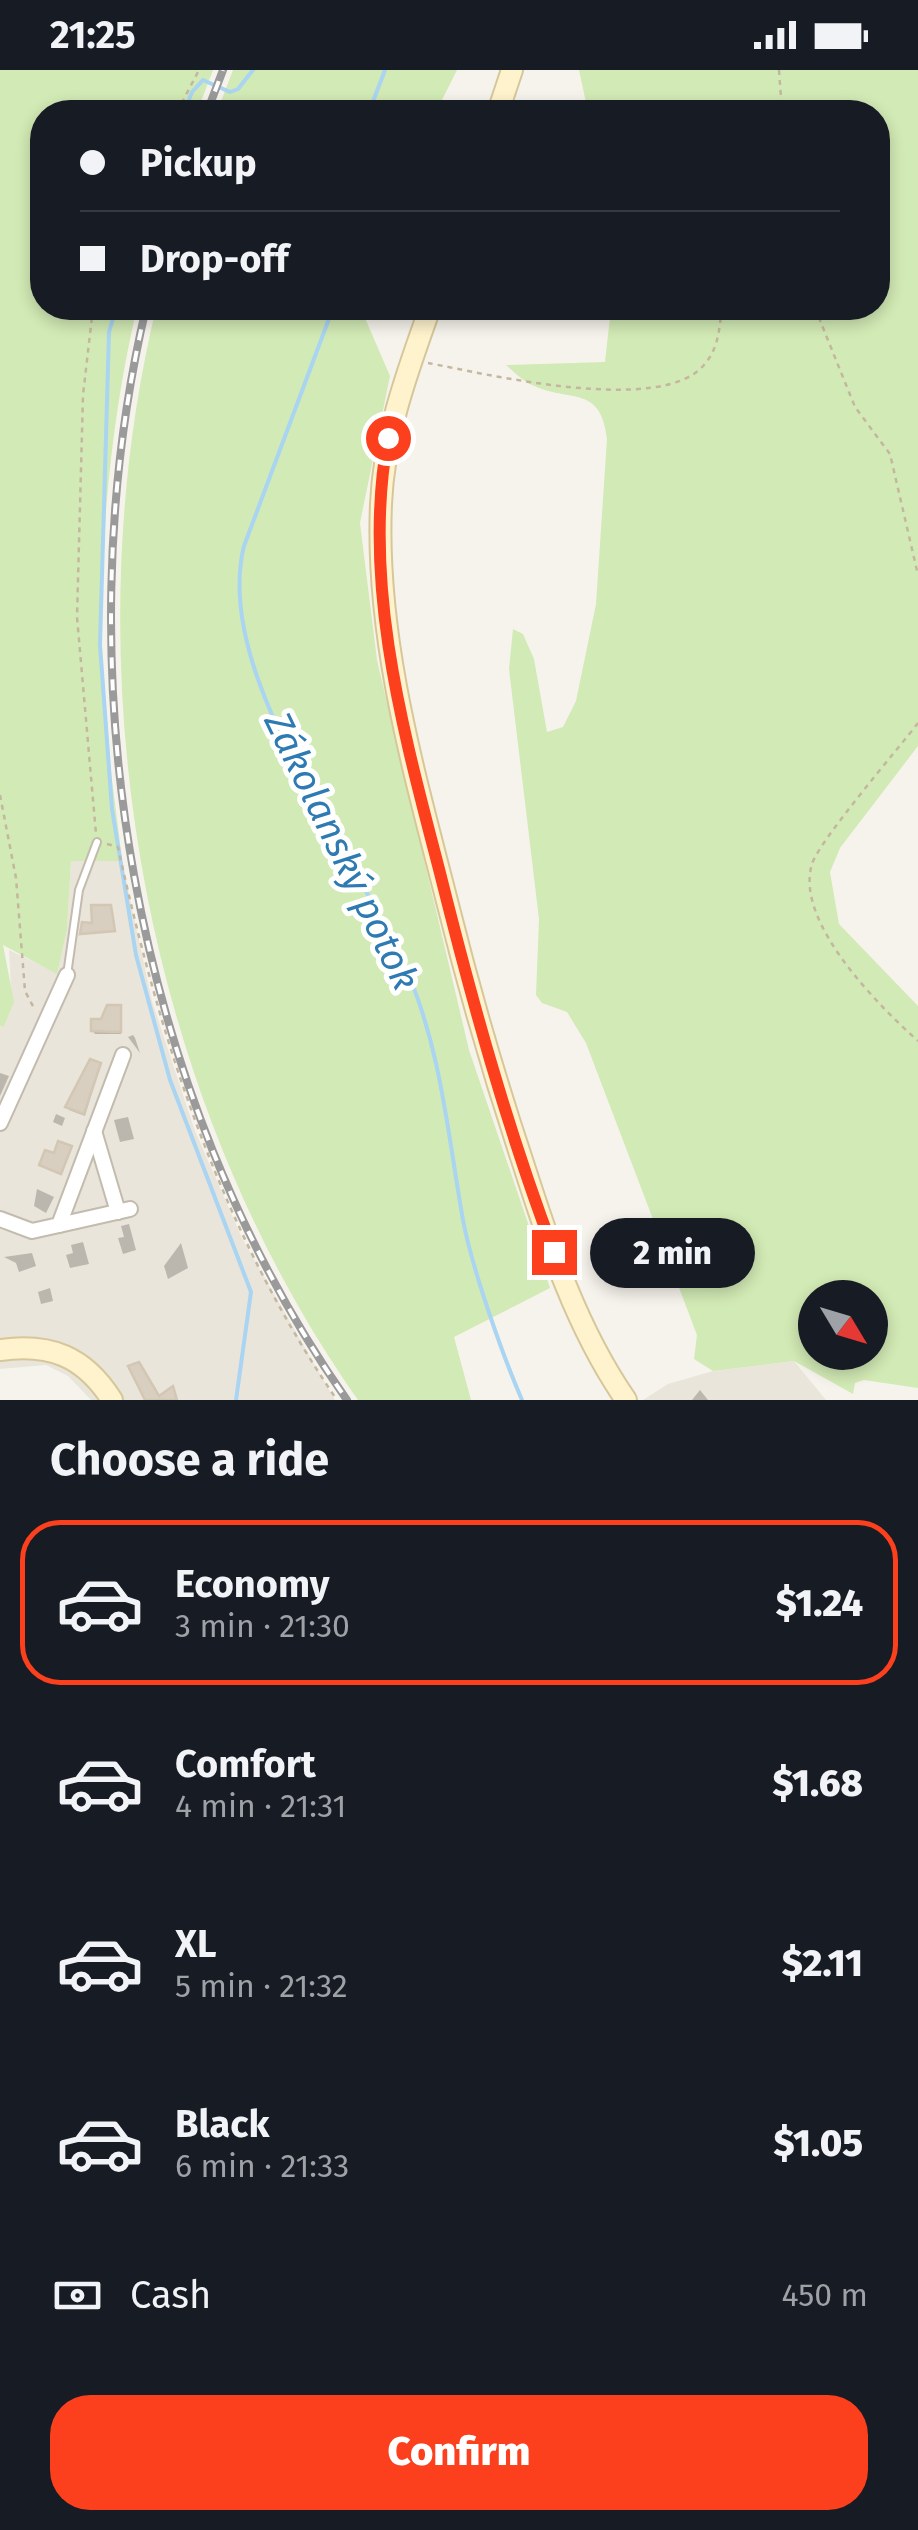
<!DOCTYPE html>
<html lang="en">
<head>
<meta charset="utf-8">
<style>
  body { margin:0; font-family:"Fira Sans",sans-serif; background:#20242c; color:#f1f3f6; height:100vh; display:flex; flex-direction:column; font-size:38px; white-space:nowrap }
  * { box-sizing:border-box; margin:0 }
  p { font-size:32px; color:#9ea1a6 }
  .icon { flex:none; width:55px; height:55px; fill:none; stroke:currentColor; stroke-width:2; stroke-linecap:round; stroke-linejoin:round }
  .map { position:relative; height:1330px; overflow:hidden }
  .sheet { display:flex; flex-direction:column; background:#171b24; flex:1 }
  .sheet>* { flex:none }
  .banner { position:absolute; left:30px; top:30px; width:860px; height:220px; border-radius:40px; box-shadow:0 5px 15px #0003; display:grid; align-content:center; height:220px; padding:0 50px; background:#171b24 }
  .needle { width:65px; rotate:128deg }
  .tools { position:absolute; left:798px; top:1210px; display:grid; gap:20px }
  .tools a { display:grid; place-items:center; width:90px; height:90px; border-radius:50%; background:#171b24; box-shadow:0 5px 15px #0003; font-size:50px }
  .end { position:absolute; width:45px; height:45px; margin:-22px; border:12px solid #fc3f1d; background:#fff; box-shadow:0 0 0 5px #fff }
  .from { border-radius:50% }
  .bubble { position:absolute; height:70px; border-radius:35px; background:#171b24; box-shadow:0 5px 15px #0003; font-size:32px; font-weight:800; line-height:70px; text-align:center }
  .banner b { display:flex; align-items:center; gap:35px; height:95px; font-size:38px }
  .banner b+b { border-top:2px solid #363941 }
  .banner i { width:25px; height:25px; background:#f1f3f6 }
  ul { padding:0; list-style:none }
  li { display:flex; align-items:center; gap:30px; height:165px; margin:0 20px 15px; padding:0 30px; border:5px solid transparent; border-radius:40px }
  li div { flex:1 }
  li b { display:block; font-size:38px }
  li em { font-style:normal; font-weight:800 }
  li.current { border-color:#fc3f1d }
  li>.icon { width:90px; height:90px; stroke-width:1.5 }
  h2 { padding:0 50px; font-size:45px; line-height:120px }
  .pay { display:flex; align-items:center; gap:25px; height:110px; padding:0 50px; font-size:38px }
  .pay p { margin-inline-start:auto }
  .cta { display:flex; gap:20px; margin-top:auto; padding:20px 50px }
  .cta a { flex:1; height:115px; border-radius:40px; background:#fc3f1d; color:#fff; font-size:40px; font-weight:800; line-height:115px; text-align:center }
  .status { display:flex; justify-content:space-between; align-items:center; height:70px; padding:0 50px; background:#171b24; direction:ltr }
  .status svg { height:28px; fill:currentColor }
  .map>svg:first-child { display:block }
</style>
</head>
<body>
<div class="status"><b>21:25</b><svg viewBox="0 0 49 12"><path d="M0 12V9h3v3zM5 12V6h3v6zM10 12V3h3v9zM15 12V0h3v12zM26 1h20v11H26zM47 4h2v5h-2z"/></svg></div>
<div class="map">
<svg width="918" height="1330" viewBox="0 0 918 1330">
  <rect width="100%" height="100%" fill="#f6f3ec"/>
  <g fill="#eae5da">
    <polygon points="71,791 122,791 152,931 195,1061 242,1168 335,1330 91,1330 68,1306 46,1295 0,1299 0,956 4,957 12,937 9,880 57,903 67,860"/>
    <polygon points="794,1291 826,1330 643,1330 668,1314 713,1301"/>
  </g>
  <g fill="#d2eab5" fill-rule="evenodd">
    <path d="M0,0H213L197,42H42V238H137C107,364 95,517 105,647C109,695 117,743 122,791H71L67,860L57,904L3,875L14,932L4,957L0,956Z"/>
    <polygon points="233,0 457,0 436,42 217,42"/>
    <path d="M579,0H918V676L840,778L830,802L839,854L918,936V1318L864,1310L855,1313L853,1324L794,1291L713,1301L694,1289L697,1265L586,973L567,942L542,933L536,925L539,849L509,599L513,559L523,564L534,589L547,662L563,657L576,631L596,534L607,369C601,314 570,333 532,315C523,311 514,302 506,295L605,292L611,238H878V42H588ZM815,1228H870V1282H815Z"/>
    <path d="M156,238H367L365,248L390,306L360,453L377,590L469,980L550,1218L454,1267L471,1330H358C142,1024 69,601 156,238Z"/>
  </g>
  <g fill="#0003">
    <polygon points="120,938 121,964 95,964 93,961"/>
    <polygon points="133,965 135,968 140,983 128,967"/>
    <polygon points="100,995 85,1046 69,1040 68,1037"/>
    <polygon points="0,1003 9,1006 0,1026"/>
    <polygon points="56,1044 65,1048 62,1056 53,1052"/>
    <polygon points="128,1047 134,1069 120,1072 114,1050"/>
    <polygon points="37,1119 54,1127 46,1143 34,1136"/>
    <polygon points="129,1154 136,1180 123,1184 118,1168 124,1167 121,1156"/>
    <polygon points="83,1172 89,1194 70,1198 66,1185 73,1183 71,1175"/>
    <polygon points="181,1173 188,1198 168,1209 164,1196"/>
    <polygon points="32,1183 36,1196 19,1202 16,1193 4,1187"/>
    <polygon points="50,1218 53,1231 41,1234 38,1222"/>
    <polygon points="700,1320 708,1330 692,1330"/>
  </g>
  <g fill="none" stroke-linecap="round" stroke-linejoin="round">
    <g stroke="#a9d4f2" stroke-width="4">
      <polyline points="184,42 192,22 203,10 230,22 238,19 253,0"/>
      <polyline points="369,42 385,0"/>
      <polyline points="116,238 109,262 100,575 112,739 136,885 170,1010 251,1222 236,1330"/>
      <path d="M333,238L244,476C212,604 356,783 406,899C441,978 448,1066 463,1150C472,1198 502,1284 522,1330"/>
    </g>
  </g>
  <g fill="#d8cfc1" stroke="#d3c7b4" stroke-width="2.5">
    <polygon points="91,835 111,835 115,861 80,864 82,852 92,853"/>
    <polygon points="107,935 121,935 121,962 91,961 91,949 101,949"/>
    <polygon points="90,989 101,993 84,1044 65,1037"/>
    <polygon points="58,1071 72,1076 61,1104 39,1095 45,1080 54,1083"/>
    <polygon points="139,1292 159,1326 173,1316 177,1330 145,1330 128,1296"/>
  </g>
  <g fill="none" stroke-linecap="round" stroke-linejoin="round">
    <defs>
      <polyline id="lane" points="67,905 79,820 97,772"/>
      <g id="street">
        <polyline points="0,1053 67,905"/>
        <polyline points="94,1061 118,1142"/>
        <polyline points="0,1149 32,1161 59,1155 123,985"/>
        <polyline points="59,1155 130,1139"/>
      </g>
      <g id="secondary">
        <polyline points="498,42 512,0"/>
        <path d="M430,238C407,303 384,364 381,434C375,570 415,705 448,835C470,923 495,1009 524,1096C550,1177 577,1259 626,1330"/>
        <path d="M0,1280C50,1273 84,1286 112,1330"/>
      </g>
    </defs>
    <use href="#lane" stroke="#c2bbae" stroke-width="10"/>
    <use href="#street" stroke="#c2bbae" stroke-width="18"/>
    <use href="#secondary" stroke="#d6c79b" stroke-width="24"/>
    <g stroke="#c4b79f" stroke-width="2.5" stroke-dasharray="5 5" stroke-linecap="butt">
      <polyline points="779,0 782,42"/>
      <polyline points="177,42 199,0"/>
      <polyline points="93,238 83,325 77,547 96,764"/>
      <polyline points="815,238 855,337 890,384 918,505"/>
      <path d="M428,293C486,304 661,346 704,295C719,278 719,259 722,238"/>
      <path d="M918,653C898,679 819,771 812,794C794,852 880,937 918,971"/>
      <polyline points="0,725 16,808 25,921 35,940"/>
      <path d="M107,774L118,777C161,975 222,1162 337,1330"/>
    </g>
    <use href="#lane" stroke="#fff" stroke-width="6"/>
    <use href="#street" stroke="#fff" stroke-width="14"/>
    <use href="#secondary" stroke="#fff3cd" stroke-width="20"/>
    <defs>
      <g id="rail">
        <polyline points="207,42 223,0"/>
        <path d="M146,238C61,600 132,1024 347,1330"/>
      </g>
    </defs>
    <use href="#rail" stroke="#9a9a9a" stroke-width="8"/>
    <use href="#rail" stroke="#fff" stroke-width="4" stroke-dasharray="11" stroke-linecap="butt"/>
  </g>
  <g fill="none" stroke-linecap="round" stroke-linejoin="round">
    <path stroke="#fc3f1d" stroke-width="12" d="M388,368C361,513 404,664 440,803C472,931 507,1058 554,1182"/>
  </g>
  <g text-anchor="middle" stroke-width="10" stroke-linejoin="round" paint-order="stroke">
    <g font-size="38" font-style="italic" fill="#2e7ab2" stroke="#fff">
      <text transform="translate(342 781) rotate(64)" y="13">Zákolanský potok</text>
    </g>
  </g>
</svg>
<div class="tools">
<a><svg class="needle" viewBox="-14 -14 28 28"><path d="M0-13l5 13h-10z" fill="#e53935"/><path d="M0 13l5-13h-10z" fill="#9ea1a6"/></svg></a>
</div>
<i class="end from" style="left:388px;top:368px"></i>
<i class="end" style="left:554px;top:1182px"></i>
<div class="bubble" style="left:590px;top:1148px;width:165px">2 min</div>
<div class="banner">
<b><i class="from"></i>Pickup</b>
<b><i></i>Drop-off</b>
</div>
</div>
<section class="sheet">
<h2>Choose a ride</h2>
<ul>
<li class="current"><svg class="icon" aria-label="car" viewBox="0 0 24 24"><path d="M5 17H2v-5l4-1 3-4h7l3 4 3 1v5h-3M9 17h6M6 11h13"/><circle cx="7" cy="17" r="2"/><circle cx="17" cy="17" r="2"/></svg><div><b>Economy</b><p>3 min · 21:30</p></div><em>$1.24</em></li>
<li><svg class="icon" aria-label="car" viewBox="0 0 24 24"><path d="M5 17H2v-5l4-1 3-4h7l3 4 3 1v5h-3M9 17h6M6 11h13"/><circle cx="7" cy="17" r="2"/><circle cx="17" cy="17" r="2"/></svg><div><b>Comfort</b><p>4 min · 21:31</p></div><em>$1.68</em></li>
<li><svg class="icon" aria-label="car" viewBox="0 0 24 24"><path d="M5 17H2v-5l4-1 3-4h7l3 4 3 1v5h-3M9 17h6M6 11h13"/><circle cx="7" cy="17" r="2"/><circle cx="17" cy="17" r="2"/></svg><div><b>XL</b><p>5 min · 21:32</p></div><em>$2.11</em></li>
<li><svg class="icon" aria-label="car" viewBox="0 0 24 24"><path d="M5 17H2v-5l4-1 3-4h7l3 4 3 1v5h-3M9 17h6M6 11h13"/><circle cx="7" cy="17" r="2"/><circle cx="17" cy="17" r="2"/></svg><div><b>Black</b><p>6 min · 21:33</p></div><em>$1.05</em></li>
</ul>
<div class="pay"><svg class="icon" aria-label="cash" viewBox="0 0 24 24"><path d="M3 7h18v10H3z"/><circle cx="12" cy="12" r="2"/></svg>Cash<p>450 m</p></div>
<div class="cta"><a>Confirm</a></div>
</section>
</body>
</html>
